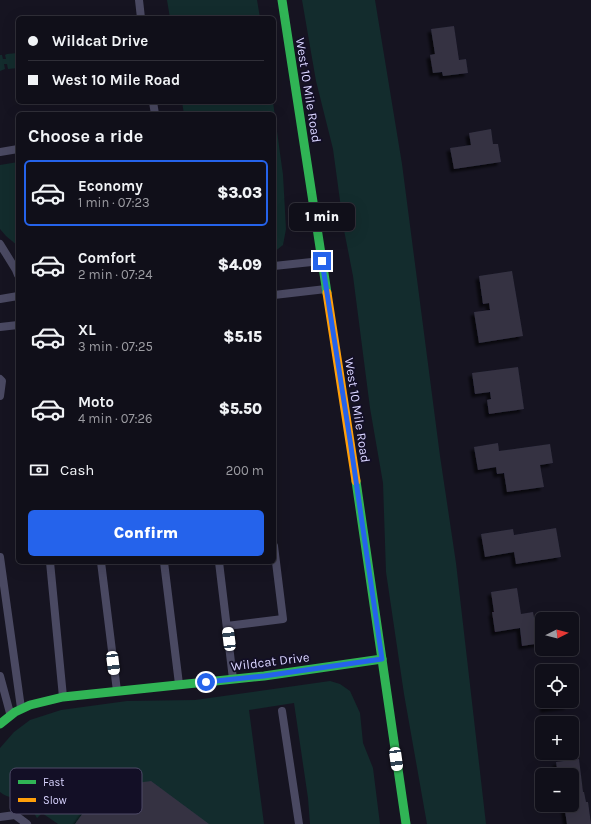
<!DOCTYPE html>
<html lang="en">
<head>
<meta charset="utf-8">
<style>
  body { margin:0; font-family:Karla,sans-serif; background:#191822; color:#f1f3f6; height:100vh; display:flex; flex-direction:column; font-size:15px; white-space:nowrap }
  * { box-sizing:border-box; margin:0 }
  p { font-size:13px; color:#9c9ca2 }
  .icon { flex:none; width:22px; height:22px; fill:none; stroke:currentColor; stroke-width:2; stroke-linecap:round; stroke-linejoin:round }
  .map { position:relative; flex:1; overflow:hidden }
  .panel { position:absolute; left:16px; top:112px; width:260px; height:452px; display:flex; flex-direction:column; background:#100f19; border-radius:6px; box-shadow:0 4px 16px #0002,0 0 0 1px #302f38 }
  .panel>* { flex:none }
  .guide { position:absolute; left:16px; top:16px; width:260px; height:88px; border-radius:6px; box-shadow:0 4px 16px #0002,0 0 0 1px #302f38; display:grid; align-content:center; height:88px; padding:0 12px; background:#100f19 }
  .needle { width:26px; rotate:84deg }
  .buttons { position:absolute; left:535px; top:612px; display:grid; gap:8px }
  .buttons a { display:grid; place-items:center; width:44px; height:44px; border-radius:6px; background:#100f19; box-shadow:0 4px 16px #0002,0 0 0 1px #302f38; font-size:20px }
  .end { position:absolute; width:18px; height:18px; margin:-9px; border:5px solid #2563eb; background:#fff; box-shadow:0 0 0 2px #fff }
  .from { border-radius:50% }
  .bubble { position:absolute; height:28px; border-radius:6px; background:#100f19; box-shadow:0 4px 16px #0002,0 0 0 1px #302f38; font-size:13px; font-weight:800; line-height:28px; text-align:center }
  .car { position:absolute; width:12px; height:24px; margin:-12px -6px; border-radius:5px; box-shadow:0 0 3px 1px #0007; background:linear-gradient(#fff 24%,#345 0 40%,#fff 0 76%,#345 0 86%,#fff 0) }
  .guide b { display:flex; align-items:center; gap:14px; height:38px; font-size:15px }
  .guide b+b { border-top:1px solid #302f38 }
  .guide i { width:10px; height:10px; background:#f1f3f6 }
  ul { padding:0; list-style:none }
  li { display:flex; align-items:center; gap:12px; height:66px; margin:0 8px 6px; padding:0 4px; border:2px solid transparent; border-radius:6px }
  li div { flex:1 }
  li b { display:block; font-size:15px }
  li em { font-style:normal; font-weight:800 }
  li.active { border-color:#2563eb }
  li>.icon { width:36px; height:36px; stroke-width:1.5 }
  h2 { padding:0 12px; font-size:18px; line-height:48px }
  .pay { display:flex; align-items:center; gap:10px; height:44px; padding:0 12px; font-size:15px }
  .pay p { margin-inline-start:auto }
  .button { display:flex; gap:8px; margin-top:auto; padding:8px 12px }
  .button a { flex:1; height:46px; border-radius:6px; background:#2563eb; color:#fff; font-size:16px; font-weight:800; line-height:46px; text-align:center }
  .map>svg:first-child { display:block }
</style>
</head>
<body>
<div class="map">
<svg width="591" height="824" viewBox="0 0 591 824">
  <defs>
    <filter id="shadow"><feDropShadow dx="-3.5" dy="3.5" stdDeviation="1" flood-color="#0009"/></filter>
  </defs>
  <rect width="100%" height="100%" fill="#161421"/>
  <g fill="#132c2d">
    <polygon points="167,0 257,0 260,18 170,18"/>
    <polygon points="302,0 375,0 402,164 440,456 456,563 486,824 427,824 404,694 386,572 383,483 370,408 353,276 344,230 333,149 316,81"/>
    <polygon points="18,53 18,68 8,69 7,64 4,64 5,69 0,71 0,55 2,55 3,59 6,59 5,55 7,54"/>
    <polygon points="182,102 273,102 283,175 286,229 283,245 274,252 274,114 184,114"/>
    <polygon points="18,162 18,246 6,236 0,229 0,165"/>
    <path d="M330,681L340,684L350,691L360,713L363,743L373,768L380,824H310L308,798L294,703L249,710L264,824H58L42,813L37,818L31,808L32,801L42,790L34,784L24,795C14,797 8,799 0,792V748L14,732L30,720L61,710L127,701L195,700Z"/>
  </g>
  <g fill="#343243" filter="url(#shadow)">
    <polygon points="454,26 459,60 466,59 468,73 443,76 442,72 433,73 430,55 435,54 431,29"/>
    <polygon points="491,129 493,144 498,144 501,162 454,169 450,148 471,145 469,133"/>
    <polygon points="512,271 523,336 479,343 474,312 490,310 489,303 483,304 479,276"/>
    <polygon points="518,367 524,409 489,414 487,400 491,399 490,392 475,394 472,373"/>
    <polygon points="498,443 499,451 550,444 553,463 540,465 544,487 507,492 504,473 497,474 496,467 478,470 474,447"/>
    <polygon points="556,528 561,557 516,564 514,552 485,557 481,534 513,529 514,535"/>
    <polygon points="517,588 521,614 533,612 535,623 541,622 542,643 522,646 520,628 495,632 492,612 494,612 491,592"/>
    <polygon points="562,666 563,671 542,671 541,684 539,670"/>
    <polygon points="543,701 567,701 568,706 544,709"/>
    <polygon points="579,759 583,792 584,792 586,802 588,802 591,824 567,824 564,805 572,805 572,775 558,775 556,762"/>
    <polygon points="151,781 209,824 75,824 101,788"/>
  </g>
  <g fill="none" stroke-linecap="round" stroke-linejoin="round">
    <g stroke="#4a4962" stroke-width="8">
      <polyline points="139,0 141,18"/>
      <polyline points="153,102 155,114"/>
      <polyline points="0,152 18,149"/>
      <polyline points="0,244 16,270 18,275"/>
      <polyline points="274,266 321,261"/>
      <polyline points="274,295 326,289"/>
      <polyline points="0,299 18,296"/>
      <polyline points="0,327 18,325"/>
      <polyline points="0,379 2,381 0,396"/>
      <polyline points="0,557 21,708"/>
      <polyline points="50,562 63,697"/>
      <polyline points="101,562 117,691"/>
      <polyline points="164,562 179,684"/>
      <polyline points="219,562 233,679"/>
      <polyline points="227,626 283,619 274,546"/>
      <polyline points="0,676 10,713"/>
      <polyline points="282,711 299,824"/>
      <polyline points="0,817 15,815 27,824"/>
    </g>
    <g stroke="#30b455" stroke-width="9">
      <polyline points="282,0 327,293"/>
      <polyline points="356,481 406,824"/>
      <polyline points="0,724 15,712 30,705 63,697 264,676 382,659"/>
    </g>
    <polyline stroke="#ff9f0a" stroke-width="9" points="327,293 356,481"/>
  </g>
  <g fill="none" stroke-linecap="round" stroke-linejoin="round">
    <polyline stroke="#2563eb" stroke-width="5" points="206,682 264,676 382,659 350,440 322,261"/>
  </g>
  <g text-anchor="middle" stroke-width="3.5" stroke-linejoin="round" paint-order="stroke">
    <g font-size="13" fill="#d9d4ff" stroke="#130f26">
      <text transform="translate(309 90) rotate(81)" y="5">West 10 Mile Road</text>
      <text transform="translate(358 410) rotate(81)" y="5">West 10 Mile Road</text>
      <text transform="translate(270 661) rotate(-7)" y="5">Wildcat Drive</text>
    </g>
  </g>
  <rect x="10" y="768" width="132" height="46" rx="6" fill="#130f26" stroke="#4e4a67" stroke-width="1"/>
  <rect x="18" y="780" width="18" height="4" fill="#30b455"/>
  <rect x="18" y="798" width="18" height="4" fill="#ff9f0a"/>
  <g font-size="11" fill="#d9d4ff">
    <text x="43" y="786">Fast</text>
    <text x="43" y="804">Slow</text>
  </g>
</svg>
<div class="buttons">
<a><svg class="needle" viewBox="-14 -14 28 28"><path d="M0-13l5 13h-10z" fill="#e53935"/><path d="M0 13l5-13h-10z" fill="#9c9ca2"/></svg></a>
<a><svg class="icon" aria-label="locate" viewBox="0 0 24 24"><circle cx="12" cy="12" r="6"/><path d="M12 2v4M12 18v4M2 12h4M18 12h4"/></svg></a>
<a>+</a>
<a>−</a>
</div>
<i class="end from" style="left:206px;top:682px"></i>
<i class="end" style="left:322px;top:261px"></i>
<div class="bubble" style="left:289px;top:203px;width:66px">1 min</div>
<i class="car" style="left:229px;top:639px;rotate:353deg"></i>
<i class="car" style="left:113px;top:663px;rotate:173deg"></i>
<i class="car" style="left:396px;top:759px;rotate:172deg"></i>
<div class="guide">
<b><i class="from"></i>Wildcat Drive</b>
<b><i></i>West 10 Mile Road</b>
</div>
<section class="panel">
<h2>Choose a ride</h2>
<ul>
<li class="active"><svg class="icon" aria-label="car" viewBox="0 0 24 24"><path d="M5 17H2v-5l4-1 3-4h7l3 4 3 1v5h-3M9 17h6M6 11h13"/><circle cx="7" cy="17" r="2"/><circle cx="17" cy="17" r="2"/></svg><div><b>Economy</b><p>1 min · 07:23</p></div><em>$3.03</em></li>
<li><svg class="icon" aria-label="car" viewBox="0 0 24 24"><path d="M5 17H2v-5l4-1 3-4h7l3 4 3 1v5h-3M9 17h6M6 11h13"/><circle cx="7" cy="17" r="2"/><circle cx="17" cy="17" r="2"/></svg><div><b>Comfort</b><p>2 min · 07:24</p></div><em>$4.09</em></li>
<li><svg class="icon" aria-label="car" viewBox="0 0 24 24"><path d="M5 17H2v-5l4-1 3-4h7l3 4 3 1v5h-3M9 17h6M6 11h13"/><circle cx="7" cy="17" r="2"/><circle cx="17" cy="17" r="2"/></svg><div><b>XL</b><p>3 min · 07:25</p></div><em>$5.15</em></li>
<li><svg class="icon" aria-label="car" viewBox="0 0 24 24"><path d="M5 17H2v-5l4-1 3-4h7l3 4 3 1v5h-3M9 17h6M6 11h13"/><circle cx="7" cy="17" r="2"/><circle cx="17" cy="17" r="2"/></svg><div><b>Moto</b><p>4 min · 07:26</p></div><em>$5.50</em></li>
</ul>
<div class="pay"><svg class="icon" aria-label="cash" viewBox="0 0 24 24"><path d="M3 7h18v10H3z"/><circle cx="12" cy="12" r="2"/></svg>Cash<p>200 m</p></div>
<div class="button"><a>Confirm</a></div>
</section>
</div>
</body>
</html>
